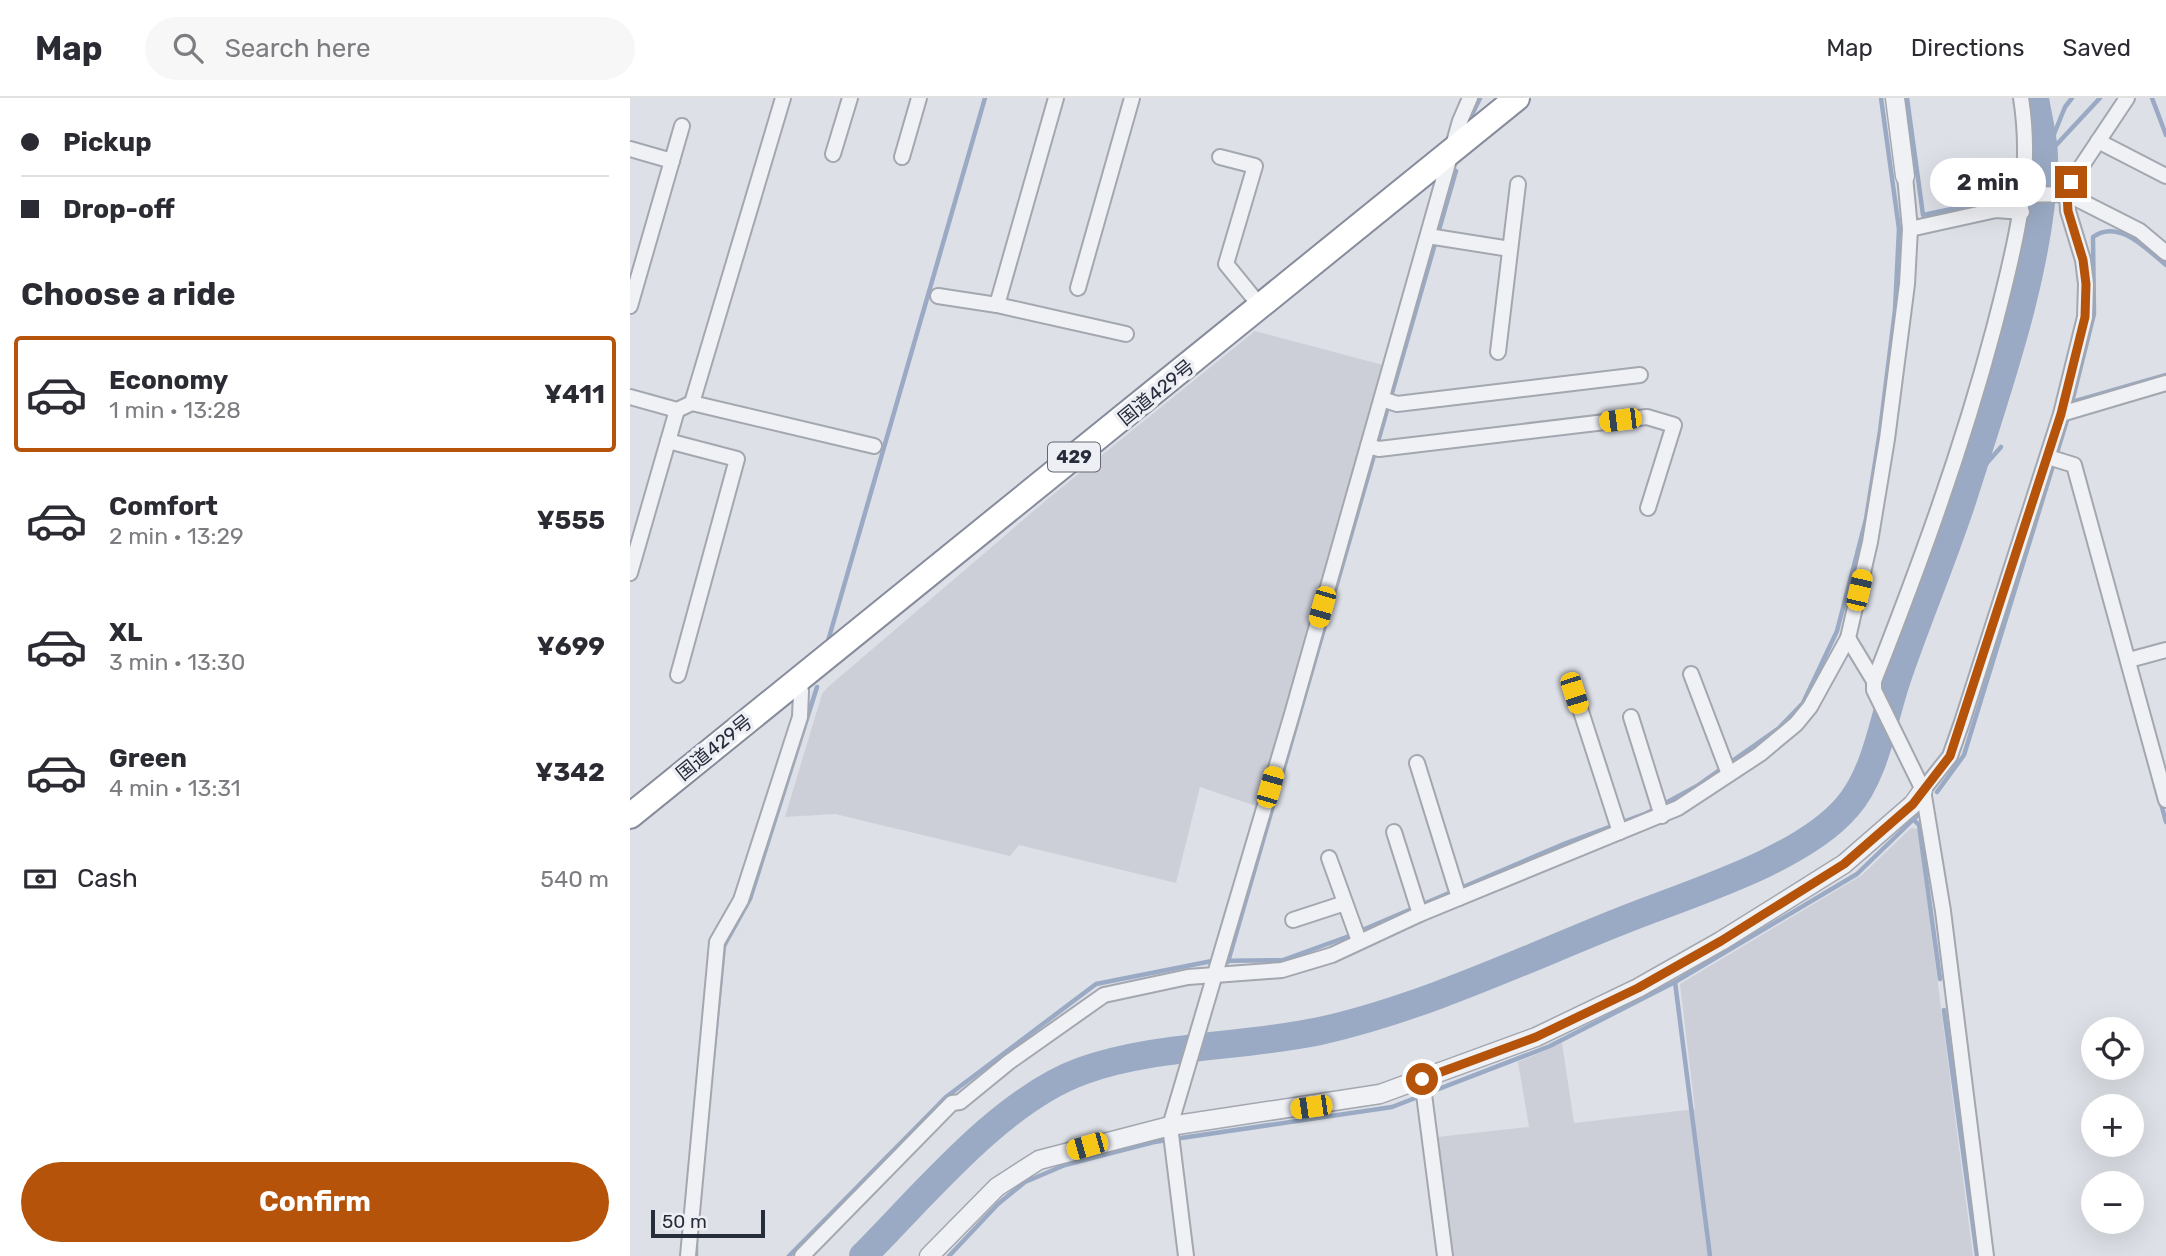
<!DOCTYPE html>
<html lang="en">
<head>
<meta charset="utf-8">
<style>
  body { margin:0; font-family:Rubik,"Noto Sans JP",sans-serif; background:#f7f7f7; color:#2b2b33; height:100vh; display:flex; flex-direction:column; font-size:26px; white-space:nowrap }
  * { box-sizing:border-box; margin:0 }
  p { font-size:23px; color:#7c7c81 }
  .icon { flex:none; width:38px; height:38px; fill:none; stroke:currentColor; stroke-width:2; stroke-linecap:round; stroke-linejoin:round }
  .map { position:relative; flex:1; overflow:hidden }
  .side { display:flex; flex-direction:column; background:#fff; width:630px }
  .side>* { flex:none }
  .banner { display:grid; align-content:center; height:154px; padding:0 21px; background:#fff }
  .tools { position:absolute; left:1451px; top:919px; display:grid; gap:14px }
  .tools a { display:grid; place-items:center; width:63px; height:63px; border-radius:50%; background:#fff; box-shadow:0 7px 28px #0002; font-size:35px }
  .scale { position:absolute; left:21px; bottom:18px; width:114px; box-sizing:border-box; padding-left:7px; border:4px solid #282d3c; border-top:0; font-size:19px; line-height:24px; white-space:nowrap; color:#282d3c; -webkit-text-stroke:5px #edeff4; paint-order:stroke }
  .end { position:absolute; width:32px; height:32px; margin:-16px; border:9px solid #b45309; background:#fff; box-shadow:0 0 0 4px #fff }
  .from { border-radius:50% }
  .bubble { position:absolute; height:49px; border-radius:24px; background:#fff; box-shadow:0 7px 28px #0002; font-size:23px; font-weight:700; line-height:49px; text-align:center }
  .car { position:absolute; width:21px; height:42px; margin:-21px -10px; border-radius:9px; box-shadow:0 0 5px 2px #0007; background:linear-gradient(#f5c518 24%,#345 0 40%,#f5c518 0 76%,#345 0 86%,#f5c518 0) }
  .banner b { display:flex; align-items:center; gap:24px; height:66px; font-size:26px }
  .banner b+b { border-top:2px solid #e1e1e2 }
  .banner i { width:18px; height:18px; background:#2b2b33 }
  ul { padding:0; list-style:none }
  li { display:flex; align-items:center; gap:21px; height:116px; margin:0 14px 10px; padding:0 7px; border:4px solid transparent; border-radius:7px }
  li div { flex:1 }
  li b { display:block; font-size:26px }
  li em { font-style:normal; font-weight:700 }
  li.on { border-color:#b45309 }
  li>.icon { width:63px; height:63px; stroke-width:1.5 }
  h2 { padding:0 21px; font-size:32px; line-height:84px }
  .pay { display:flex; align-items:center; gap:18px; height:77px; padding:0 21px; font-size:26px }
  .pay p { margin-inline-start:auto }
  .button { display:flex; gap:14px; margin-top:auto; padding:14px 21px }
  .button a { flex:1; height:80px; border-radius:42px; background:#b45309; color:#fff; font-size:28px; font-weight:700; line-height:80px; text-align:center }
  header { display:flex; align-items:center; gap:42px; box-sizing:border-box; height:98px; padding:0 35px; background:#fff; border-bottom:2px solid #e1e1e2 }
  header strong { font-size:33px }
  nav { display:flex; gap:38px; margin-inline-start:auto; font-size:24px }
  .search { width:490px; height:63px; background:#f7f7f7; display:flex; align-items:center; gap:18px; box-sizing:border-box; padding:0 24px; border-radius:38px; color:#7c7c81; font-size:26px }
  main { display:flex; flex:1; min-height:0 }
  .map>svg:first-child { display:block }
</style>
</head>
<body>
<header>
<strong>Map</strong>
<div class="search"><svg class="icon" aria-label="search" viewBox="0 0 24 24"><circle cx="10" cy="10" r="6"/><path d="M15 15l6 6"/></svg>Search here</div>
<nav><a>Map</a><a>Directions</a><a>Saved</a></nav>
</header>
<main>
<section class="side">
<div class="banner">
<b><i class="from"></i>Pickup</b>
<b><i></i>Drop-off</b>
</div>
<h2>Choose a ride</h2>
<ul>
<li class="on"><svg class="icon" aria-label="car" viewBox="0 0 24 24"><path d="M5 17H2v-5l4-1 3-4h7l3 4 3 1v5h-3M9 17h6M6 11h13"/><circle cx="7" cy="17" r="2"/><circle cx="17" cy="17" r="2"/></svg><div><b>Economy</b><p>1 min · 13:28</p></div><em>¥411</em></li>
<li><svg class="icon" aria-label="car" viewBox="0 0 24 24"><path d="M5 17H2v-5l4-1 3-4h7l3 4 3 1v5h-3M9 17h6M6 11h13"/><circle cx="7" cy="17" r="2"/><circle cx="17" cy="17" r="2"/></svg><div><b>Comfort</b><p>2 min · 13:29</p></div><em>¥555</em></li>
<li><svg class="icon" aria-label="car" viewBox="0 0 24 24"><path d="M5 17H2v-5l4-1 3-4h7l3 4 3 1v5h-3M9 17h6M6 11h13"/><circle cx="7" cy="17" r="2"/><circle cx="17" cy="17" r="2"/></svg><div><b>XL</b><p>3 min · 13:30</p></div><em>¥699</em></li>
<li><svg class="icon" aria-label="car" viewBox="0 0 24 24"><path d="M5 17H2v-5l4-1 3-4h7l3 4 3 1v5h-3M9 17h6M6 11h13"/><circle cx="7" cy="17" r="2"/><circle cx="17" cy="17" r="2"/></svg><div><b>Green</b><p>4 min · 13:31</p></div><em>¥342</em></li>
</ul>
<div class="pay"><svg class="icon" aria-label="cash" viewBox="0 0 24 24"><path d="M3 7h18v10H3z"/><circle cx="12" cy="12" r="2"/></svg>Cash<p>540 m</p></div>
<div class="button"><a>Confirm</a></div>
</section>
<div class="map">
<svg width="1536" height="1158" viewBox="0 0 1536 1158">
  <rect width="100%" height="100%" fill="#dde0e6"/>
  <g fill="#cccfd8">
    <polygon points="625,233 753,267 629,709 570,689 546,785 389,747 380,758 205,716 155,719 192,596 198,589 420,399"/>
    <polygon points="1281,730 1288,731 1343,1158 823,1158 807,1039 899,1029 888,964 932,945 944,1025 1065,1011 1050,886 1232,777"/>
  </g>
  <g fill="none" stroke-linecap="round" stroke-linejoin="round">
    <g stroke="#9aaac4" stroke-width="4.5">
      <polyline points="1277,0 1293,117 1355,104 1381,107"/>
      <polyline points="1522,0 1536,37"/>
      <polyline points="840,21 850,0"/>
      <polyline points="1416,56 1435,9 1442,0"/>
      <polyline points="1415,59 1470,0"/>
      <polyline points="1393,110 1410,115"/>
      <path d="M1442,304L1464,216L1463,139C1489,120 1517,152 1536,167"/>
      <polyline points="1440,310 1442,304 1536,277"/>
      <polyline points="1344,366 1356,366 1371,349"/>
      <polyline points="198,543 355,0"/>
      <polyline points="1307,694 1334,657 1438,319"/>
      <polyline points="1530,702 1536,724"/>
      <polyline points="1284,722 1289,727 1310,881"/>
      <polyline points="730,833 936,745 1017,715 1067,688 1149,630 1173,605 1207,533 1236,421 1250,333 1265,212 1269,131 1251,0"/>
      <polyline points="598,864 826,73"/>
      <polyline points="1045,884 1080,1158"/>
      <polyline points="1314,912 1347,1158"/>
      <polyline points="83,959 94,848 120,801 187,589"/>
      <polyline points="66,1158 66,1142"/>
      <polyline points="159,1158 316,999 466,886 582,863 653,862 722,837"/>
      <polyline points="319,1158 368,1106 395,1084 435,1067 524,1044 762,1009 920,948 1045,884 1227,776 1288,717"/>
    </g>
    <path stroke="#9aaac4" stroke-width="28" d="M233,1158C293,1098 371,1002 452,973C524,947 614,949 690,933C792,910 889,864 986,825C1054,797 1170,764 1217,709C1246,676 1253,622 1267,581C1288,519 1314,459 1334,397C1366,295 1411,172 1414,64C1415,43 1408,21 1405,0"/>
    <defs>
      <g id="minor">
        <polyline points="1468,43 1536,78"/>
        <polyline points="0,51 42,63"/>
        <polyline points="203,56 220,0"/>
        <polyline points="272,59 289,0"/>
        <polyline points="590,59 625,68 596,166 631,209"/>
        <polyline points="1394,97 1437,96 1510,133 1536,155"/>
        <polyline points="1280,131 1366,112 1392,114"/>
        <polyline points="798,138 880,151"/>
        <polyline points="448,190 502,0"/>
        <polyline points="308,198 367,207 496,236"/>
        <polyline points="367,207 426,0"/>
        <polyline points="0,208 52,28"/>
        <polyline points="868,254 888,86"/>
        <polyline points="0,299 47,312 62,305 244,348"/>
        <polyline points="752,301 767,306 1010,277"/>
        <polyline points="62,305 153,0"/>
        <polyline points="1431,316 1536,285"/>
        <polyline points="38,343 107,361 48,577"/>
        <polyline points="738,348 749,351 1017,319 1044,327 1018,410"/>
        <polyline points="1418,359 1444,367 1536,702"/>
        <polyline points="0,475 47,312"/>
        <polyline points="1218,540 1244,583 1244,592 1293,692 1313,813 1356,1158"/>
        <polyline points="1499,562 1536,552"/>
        <polyline points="1061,576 1099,676"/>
        <path d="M1244,583C1290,466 1332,351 1364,230C1384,153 1404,80 1391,0"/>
        <polyline points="945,595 990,734"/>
        <polyline points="1001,619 1032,718"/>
        <polyline points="787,665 829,800"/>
        <polyline points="1293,692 1320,658 1332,624 1431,316 1455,219 1456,186 1453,162 1438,113 1437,96 1441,84 1497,0"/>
        <polyline points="764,734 790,816"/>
        <polyline points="699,760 729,843"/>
        <polyline points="663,822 715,805"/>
        <polyline points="792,981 815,1158"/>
        <polyline points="58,1158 87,844 111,802 170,619 171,593 167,582"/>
        <polyline points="172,1158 322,1005 330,1004 379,964 474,897 558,879 652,872 702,857 790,816 1048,710 1130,656 1166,626 1180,609 1218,540 1240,444 1257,341 1277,186 1280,131 1275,78"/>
        <polyline points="556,1158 540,1028 662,616 830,23 840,0"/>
      </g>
      <g id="tertiary">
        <polyline points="1265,0 1275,78"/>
        <polyline points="299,1158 367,1089 409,1062 540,1028 750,996 906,939 1008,890 1091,843 1214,766 1283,706 1293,692"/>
      </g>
      <polyline id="trunk" points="0,718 887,0"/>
    </defs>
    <use href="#minor" stroke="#a3a7b0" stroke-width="18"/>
    <use href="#tertiary" stroke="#a3a7b0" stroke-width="21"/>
    <use href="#trunk" stroke="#868c9c" stroke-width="28"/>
    <use href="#minor" stroke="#f0f1f5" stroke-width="14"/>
    <use href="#tertiary" stroke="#f0f1f5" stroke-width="18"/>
    <use href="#trunk" stroke="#fff" stroke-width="24"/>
  </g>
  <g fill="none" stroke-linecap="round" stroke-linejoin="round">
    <polyline stroke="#b45309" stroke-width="9" points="792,981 906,939 1008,890 1091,843 1214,766 1283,706 1320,658 1431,316 1455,219 1456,186 1453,162 1438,113 1437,96 1441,84"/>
  </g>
  <g text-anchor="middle" stroke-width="7" stroke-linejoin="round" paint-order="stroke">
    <rect fill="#edeff4" stroke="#636773" stroke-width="2" x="418" y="344.5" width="52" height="29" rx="5"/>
    <g font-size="18" font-weight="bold" fill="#282d3c">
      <text x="444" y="365">429</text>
    </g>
    <g font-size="19" fill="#282d3c" stroke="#edeff4">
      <text transform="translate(526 294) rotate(-39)" y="7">国道429号</text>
      <text transform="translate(84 649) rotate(-39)" y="7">国道429号</text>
    </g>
  </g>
</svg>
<div class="tools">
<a><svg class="icon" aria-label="locate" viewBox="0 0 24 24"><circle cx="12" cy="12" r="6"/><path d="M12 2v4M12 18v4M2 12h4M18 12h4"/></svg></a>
<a>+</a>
<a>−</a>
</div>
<div class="scale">50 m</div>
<i class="end from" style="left:792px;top:981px"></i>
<i class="end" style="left:1441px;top:84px"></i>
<div class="bubble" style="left:1300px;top:60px;width:116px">2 min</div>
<i class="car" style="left:990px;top:322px;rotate:263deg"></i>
<i class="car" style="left:1229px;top:492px;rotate:13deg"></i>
<i class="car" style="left:692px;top:509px;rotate:196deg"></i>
<i class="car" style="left:944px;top:595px;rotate:162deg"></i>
<i class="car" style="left:640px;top:689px;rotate:16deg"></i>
<i class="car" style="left:681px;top:1009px;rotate:262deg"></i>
<i class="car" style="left:457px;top:1048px;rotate:254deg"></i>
</div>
</main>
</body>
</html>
